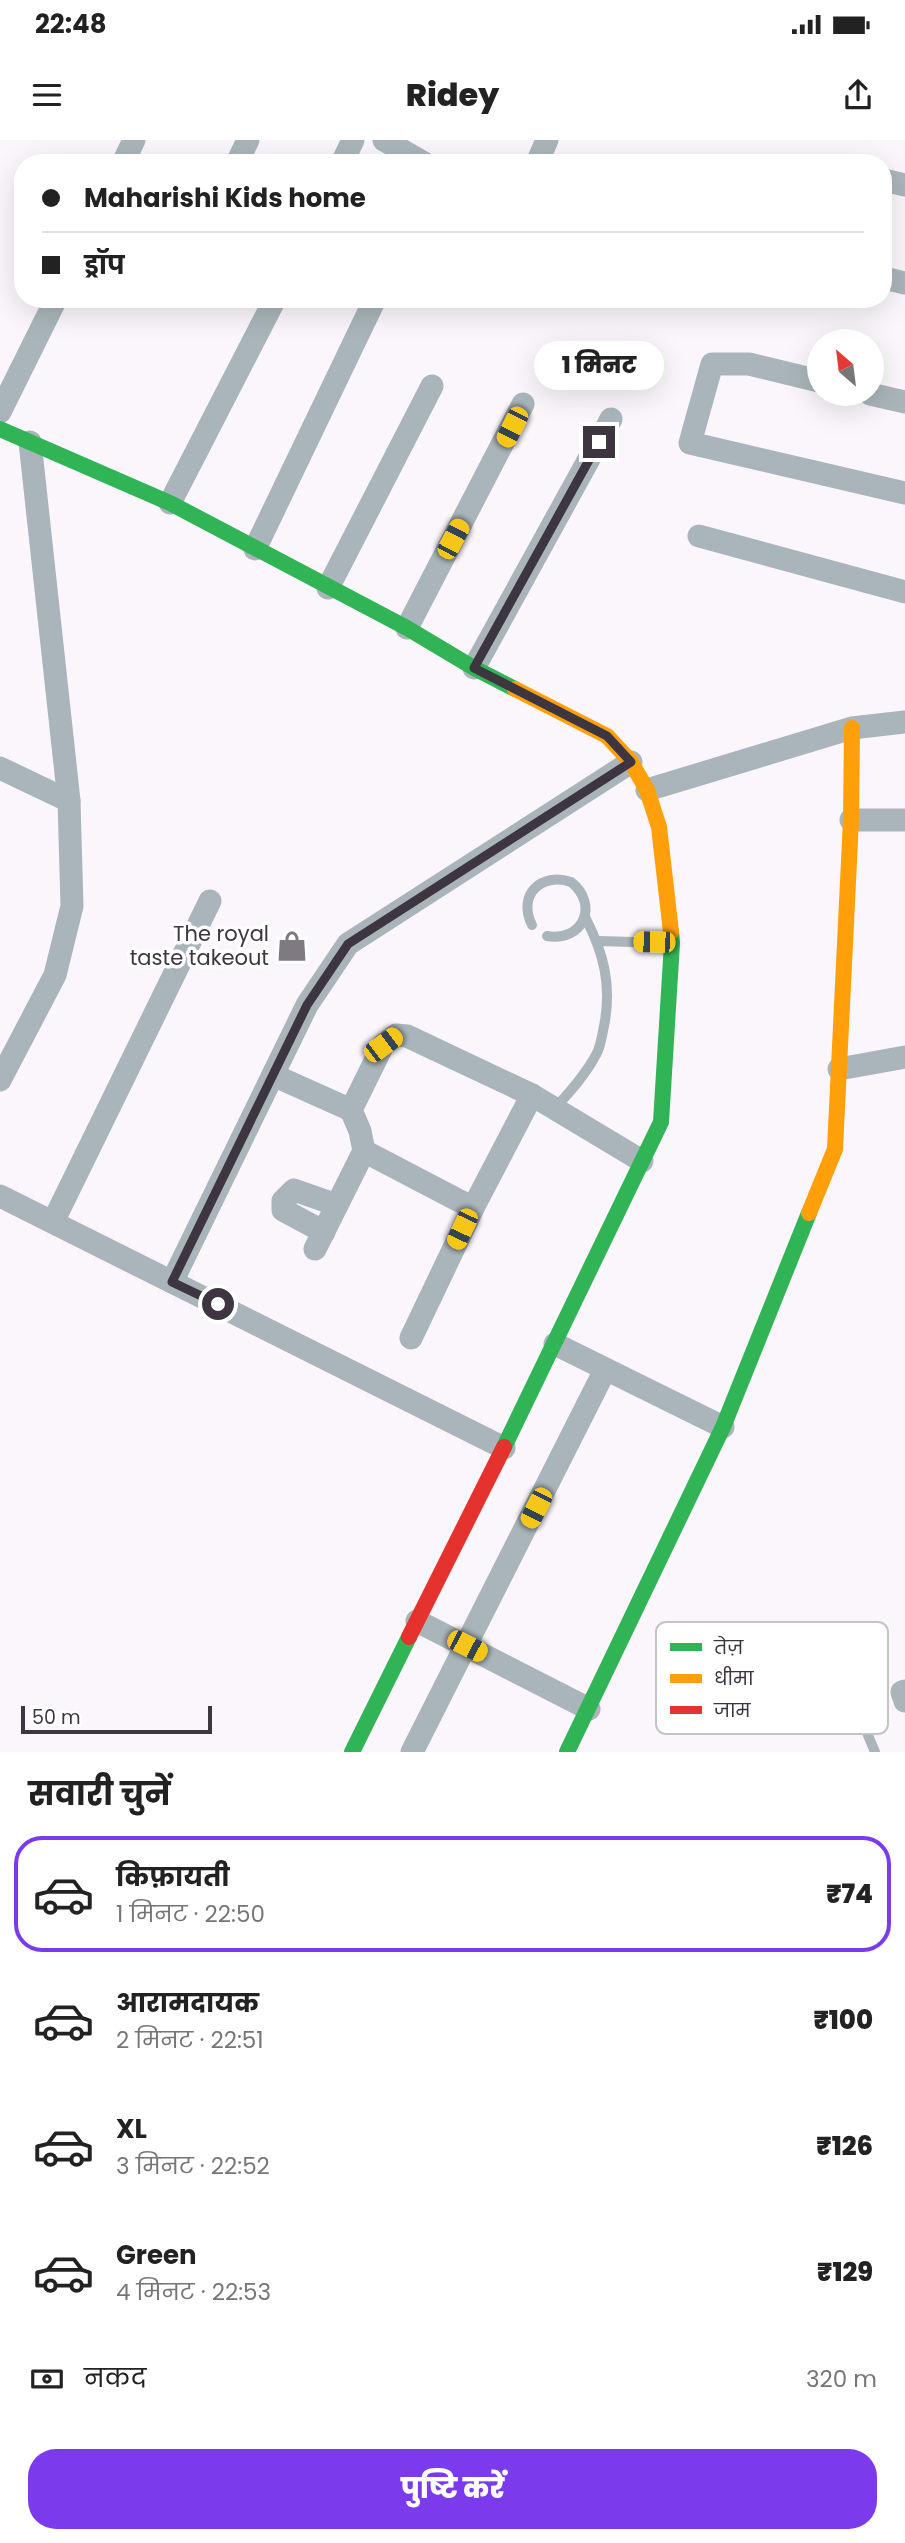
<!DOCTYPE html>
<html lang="hi">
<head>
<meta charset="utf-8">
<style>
  body { margin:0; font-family:Poppins,"Noto Sans Devanagari",sans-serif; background:#f2f2f2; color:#222; height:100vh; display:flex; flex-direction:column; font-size:26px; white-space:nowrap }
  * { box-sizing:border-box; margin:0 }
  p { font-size:23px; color:#767676 }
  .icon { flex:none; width:38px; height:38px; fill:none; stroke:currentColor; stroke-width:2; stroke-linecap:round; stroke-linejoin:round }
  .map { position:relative; height:1612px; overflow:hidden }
  .side { display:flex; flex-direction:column; background:#fff; flex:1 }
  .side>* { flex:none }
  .guide { position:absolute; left:14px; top:14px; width:878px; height:154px; border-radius:28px; box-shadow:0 7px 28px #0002; display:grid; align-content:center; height:154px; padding:0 28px; background:#fff }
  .needle { width:46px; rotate:332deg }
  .buttons { position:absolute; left:807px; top:189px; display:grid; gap:14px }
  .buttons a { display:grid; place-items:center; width:77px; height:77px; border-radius:50%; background:#fff; box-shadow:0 7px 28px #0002; font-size:35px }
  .scale { position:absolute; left:21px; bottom:18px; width:191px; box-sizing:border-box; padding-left:7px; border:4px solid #3d3640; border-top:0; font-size:19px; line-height:24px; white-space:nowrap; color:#3d3640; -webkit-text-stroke:5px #fff; paint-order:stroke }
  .end { position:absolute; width:32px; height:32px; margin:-16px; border:9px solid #3d3640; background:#fff; box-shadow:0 0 0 4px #fff }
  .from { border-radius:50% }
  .bubble { position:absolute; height:49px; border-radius:24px; background:#fff; box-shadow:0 7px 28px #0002; font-size:23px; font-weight:800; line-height:49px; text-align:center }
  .car { position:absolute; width:21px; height:42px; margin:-21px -10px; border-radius:9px; box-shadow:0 0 5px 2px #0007; background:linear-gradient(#f5c518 24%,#345 0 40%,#f5c518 0 76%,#345 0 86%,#f5c518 0) }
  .guide b { display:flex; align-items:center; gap:24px; height:66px; font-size:26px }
  .guide b+b { border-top:2px solid #e0e0e0 }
  .guide i { width:18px; height:18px; background:#222 }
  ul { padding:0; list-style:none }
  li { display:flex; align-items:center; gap:21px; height:116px; margin:0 14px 10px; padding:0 14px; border:4px solid transparent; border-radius:28px }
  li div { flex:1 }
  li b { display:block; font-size:26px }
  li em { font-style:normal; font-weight:800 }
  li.on { border-color:#7c3aed }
  li>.icon { width:63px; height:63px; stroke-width:1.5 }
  h2 { padding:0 28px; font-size:32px; line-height:84px }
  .pay { display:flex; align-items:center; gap:18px; height:77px; padding:0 28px; font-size:26px }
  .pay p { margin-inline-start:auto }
  .action { display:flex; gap:14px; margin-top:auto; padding:14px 28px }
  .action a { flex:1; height:80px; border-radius:28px; background:#7c3aed; color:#fff; font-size:28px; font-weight:800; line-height:80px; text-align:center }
  .status { display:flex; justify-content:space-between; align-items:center; height:49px; padding:0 35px; background:#fff; direction:ltr }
  .status svg { height:19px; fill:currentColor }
  header { display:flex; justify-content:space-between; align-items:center; height:91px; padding:0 28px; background:#fff; font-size:32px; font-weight:800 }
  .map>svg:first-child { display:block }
</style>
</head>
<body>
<div class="status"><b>22:48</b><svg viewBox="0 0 49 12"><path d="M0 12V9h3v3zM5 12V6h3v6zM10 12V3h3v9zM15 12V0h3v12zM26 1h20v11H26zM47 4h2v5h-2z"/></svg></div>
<header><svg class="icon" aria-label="menu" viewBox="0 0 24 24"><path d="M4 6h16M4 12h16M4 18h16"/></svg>Ridey<svg class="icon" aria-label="share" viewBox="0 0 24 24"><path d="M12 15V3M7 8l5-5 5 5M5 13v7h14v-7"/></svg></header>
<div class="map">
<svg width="905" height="1612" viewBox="0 0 905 1612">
  <rect width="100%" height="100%" fill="#faf6fc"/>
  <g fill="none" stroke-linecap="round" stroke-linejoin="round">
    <g stroke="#a9b5ba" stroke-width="10">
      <path d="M532,785C517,755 541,732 571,742C599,764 584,802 547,796"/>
      <polyline points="598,801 669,803"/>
      <path d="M554,969C571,951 586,934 597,913C601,905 602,895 604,886C612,846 604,813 585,777"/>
      <polyline points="852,1557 875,1612"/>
    </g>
    <g stroke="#a9b5ba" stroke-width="23">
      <polyline points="384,0 424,23"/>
      <polyline points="123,23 134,0"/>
      <polyline points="237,23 248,0"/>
      <polyline points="342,23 353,0"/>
      <polyline points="537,23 547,0"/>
      <polyline points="884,40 905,45"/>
      <polyline points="884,138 905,143"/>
      <polyline points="819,241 749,224 712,224 690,303 905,353"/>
      <polyline points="870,254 905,262"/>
      <polyline points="0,272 56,159"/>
      <polyline points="170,363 275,159"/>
      <polyline points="699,396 905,452"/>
      <polyline points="255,409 375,159"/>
      <polyline points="328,448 432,246"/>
      <polyline points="407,488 523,264"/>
      <polyline points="474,528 611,279"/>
      <polyline points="0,628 69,661"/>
      <polyline points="647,650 852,588 905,582"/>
      <polyline points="851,680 905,680"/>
      <polyline points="839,929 905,917"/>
      <polyline points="273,935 351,970"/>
      <polyline points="0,940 55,835 72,766 69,661 30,302"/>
      <polyline points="364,1011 473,1068"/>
      <polyline points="0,1056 504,1308"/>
      <polyline points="53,1082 210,761"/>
      <polyline points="324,1092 283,1070 283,1061 294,1050 337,1065"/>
      <polyline points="315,1109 364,1011 360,991 351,970 383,905 396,895 407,896 532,955 642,1021"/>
      <polyline points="172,1142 307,865 348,804 631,622"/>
      <polyline points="411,1198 473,1068 532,955"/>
      <polyline points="555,1204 723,1287"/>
      <polyline points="417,1481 589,1569"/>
      <polyline points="905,1551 902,1552 905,1561"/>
      <polyline points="412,1612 605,1230"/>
    </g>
    <g stroke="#30b455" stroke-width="16">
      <polyline points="0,289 170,363 407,488 474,528 515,549"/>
      <polyline points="504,1307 661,982 672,803 671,792"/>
      <polyline points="352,1612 409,1497"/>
      <polyline points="567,1612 723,1287 809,1073"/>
    </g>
    <g stroke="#ff9f0a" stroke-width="16">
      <polyline points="515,549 607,596 631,622 647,650 659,687 671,792"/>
      <polyline points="809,1073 835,1009 851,680 852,588"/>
    </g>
    <polyline stroke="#e5322d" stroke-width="16" points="409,1497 504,1307"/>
  </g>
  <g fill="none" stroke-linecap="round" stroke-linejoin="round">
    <polyline stroke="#3d3640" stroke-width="9" points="218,1164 172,1142 307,865 348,804 631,622 607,596 474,528 599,302"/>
  </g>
  <defs>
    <symbol id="shop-bare" viewBox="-9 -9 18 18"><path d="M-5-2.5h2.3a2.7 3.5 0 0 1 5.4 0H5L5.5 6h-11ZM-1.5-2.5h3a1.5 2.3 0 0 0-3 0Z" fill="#7f7982" stroke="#fff" stroke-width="2.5" paint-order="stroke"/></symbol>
  </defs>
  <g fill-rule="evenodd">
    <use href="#shop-bare" x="270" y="784" width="44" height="44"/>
  </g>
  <g text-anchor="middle" stroke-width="7" stroke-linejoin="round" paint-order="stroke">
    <g font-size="21" fill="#3d3640" stroke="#fff" text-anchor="end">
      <text x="269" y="801">The royal<tspan x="269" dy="24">taste takeout</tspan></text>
    </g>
  </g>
  <rect x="656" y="1482" width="232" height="112" rx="10" fill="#fff" stroke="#c5c3c6" stroke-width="2"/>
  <rect x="670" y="1503" width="32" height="8" fill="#30b455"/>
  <rect x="670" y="1534" width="32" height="9" fill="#ff9f0a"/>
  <rect x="670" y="1566" width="32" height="8" fill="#e5322d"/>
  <g font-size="19" fill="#3d3640">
    <text x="714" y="1514">तेज़</text>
    <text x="714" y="1545">धीमा</text>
    <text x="714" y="1577">जाम</text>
  </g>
</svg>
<div class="buttons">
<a><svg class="needle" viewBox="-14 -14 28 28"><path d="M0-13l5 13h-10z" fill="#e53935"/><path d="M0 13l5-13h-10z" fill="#767676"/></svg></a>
</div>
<div class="scale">50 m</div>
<i class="end from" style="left:218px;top:1164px"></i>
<i class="end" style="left:599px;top:302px"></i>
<div class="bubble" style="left:534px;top:201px;width:130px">1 मिनट</div>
<i class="car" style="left:512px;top:287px;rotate:207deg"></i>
<i class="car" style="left:453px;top:399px;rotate:28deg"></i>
<i class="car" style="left:654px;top:802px;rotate:271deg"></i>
<i class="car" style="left:383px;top:905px;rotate:53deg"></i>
<i class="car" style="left:462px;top:1089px;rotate:205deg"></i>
<i class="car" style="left:536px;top:1368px;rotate:207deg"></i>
<i class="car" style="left:467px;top:1506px;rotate:117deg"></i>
<div class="guide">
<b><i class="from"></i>Maharishi Kids home</b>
<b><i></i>ड्रॉप</b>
</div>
</div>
<section class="side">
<h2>सवारी चुनें</h2>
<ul>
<li class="on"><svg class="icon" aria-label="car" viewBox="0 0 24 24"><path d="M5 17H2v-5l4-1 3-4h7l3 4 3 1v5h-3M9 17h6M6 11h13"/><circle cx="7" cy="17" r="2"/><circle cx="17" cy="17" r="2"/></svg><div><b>किफ़ायती</b><p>1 मिनट · 22:50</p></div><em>₹74</em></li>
<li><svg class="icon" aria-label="car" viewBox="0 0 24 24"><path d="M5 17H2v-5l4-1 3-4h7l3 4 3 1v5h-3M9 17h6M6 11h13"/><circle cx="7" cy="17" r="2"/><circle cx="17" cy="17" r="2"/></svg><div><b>आरामदायक</b><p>2 मिनट · 22:51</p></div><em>₹100</em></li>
<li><svg class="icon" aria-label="car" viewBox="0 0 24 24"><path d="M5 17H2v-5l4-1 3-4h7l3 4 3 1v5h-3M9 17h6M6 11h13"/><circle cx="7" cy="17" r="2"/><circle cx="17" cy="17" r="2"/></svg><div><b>XL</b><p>3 मिनट · 22:52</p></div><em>₹126</em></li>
<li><svg class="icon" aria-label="car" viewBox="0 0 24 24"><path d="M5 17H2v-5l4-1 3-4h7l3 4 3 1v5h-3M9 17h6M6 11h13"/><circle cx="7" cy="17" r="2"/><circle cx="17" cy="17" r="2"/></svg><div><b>Green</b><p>4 मिनट · 22:53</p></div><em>₹129</em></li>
</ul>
<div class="pay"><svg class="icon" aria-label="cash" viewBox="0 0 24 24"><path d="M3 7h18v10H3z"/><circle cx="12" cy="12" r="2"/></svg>नकद<p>320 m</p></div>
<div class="action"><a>पुष्टि करें</a></div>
</section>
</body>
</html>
